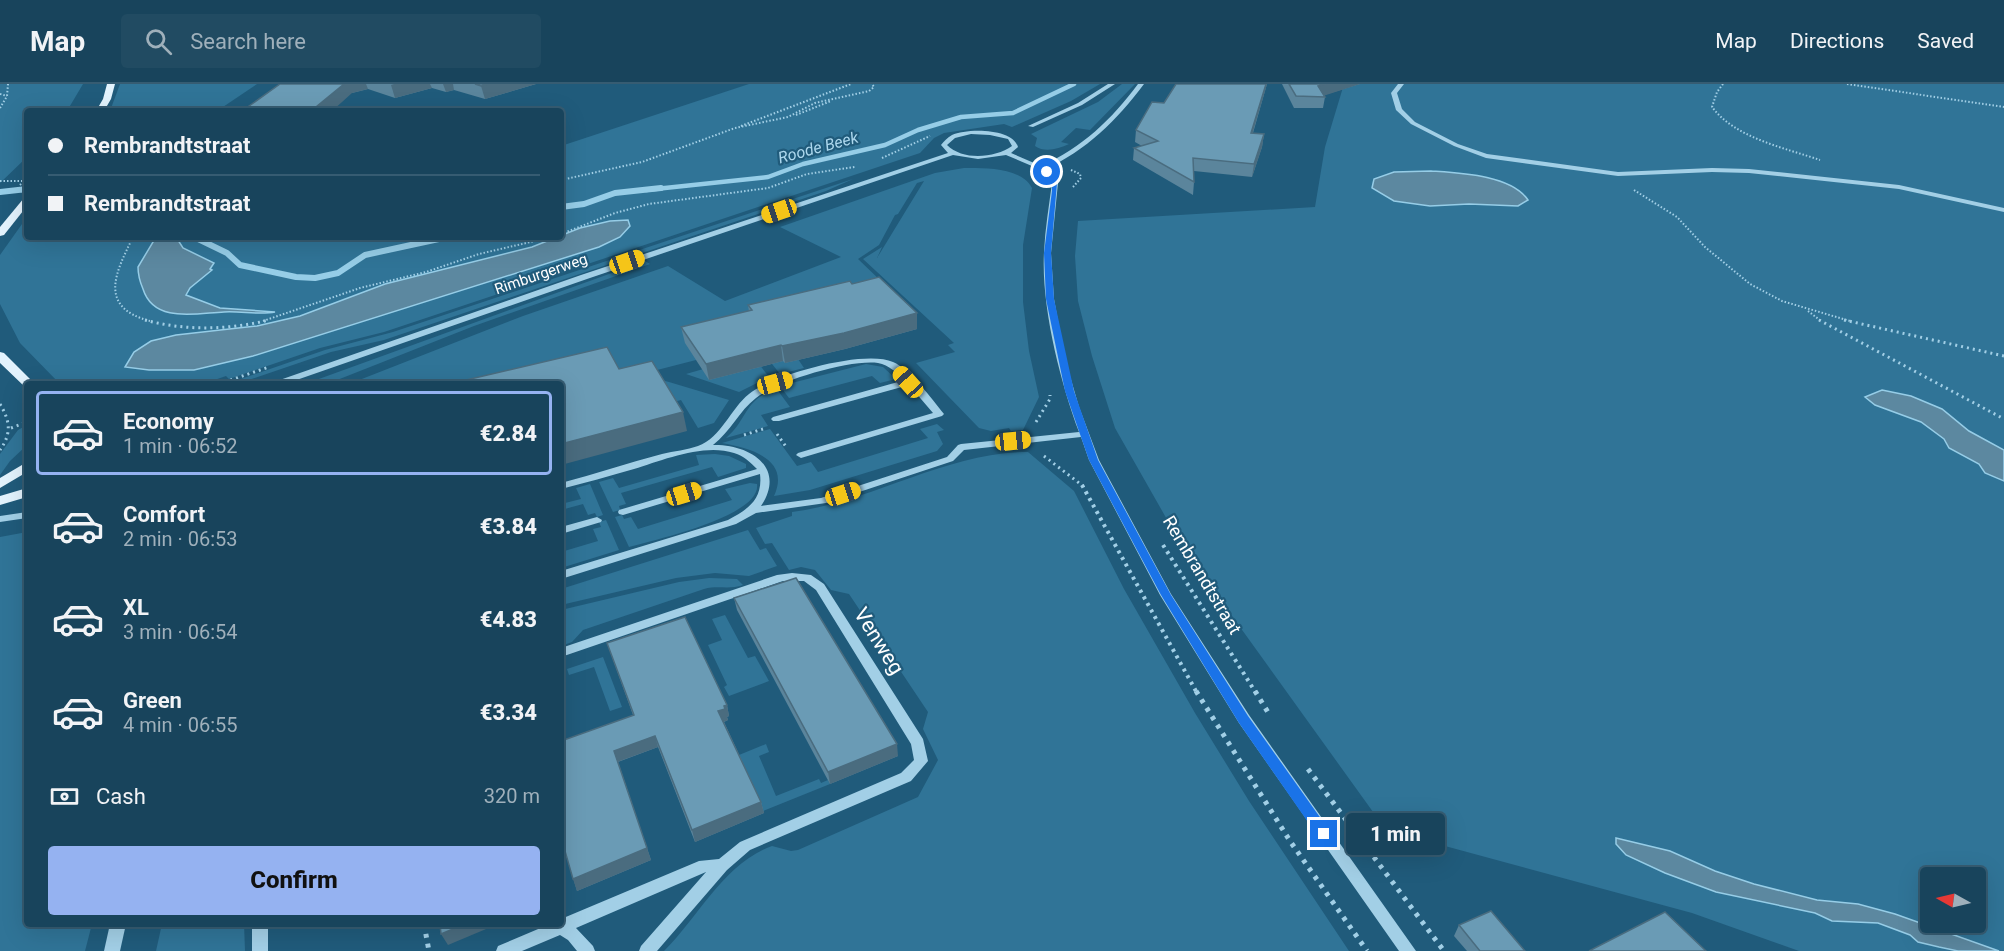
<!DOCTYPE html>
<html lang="en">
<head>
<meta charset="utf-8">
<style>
  body { margin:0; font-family:Roboto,sans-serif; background:#214b62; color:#f1f3f6; height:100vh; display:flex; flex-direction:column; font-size:22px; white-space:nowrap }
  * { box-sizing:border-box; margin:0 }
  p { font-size:20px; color:#9fb0bb }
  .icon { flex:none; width:33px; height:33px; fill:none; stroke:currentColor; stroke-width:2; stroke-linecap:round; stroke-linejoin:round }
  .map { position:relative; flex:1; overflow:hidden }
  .sheet { position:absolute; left:24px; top:297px; width:540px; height:546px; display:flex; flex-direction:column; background:#18445c; border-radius:6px; box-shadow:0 6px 24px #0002,0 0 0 2px #365c72 }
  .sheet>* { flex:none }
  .hud { position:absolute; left:24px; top:24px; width:540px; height:132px; border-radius:6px; box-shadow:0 6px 24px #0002,0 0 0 2px #365c72; display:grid; align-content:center; height:132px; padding:0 24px; background:#18445c }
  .needle { width:39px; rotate:278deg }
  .fabs { position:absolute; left:1920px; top:783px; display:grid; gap:12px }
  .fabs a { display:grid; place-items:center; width:66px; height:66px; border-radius:6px; background:#18445c; box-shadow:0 6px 24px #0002,0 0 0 2px #365c72; font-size:30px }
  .end { position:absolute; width:27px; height:27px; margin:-14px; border:8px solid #1a73e8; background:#fff; box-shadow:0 0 0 3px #fff }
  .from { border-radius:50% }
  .bubble { position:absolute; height:42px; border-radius:6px; background:#18445c; box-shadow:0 6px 24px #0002,0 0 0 2px #365c72; font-size:20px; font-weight:800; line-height:42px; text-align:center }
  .car { position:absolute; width:18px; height:36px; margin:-18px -9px; border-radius:8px; box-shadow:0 0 4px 2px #0007; background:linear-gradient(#f5c518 24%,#345 0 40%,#f5c518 0 76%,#345 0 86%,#f5c518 0) }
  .hud b { display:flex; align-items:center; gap:21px; height:57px; font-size:22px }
  .hud b+b { border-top:2px solid #365c72 }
  .hud i { width:15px; height:15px; background:#f1f3f6 }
  ul { padding:10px 0 0; list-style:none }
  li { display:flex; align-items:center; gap:18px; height:84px; margin:0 12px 9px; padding:0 12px; border:3px solid transparent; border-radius:6px }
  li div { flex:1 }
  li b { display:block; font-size:22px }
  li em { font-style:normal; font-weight:800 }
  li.active { border-color:#95b2f1 }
  li>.icon { width:54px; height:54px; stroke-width:1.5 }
  .pay { display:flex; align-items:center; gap:15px; height:66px; padding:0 24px; font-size:22px }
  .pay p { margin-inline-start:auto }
  .button { display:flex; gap:12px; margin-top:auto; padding:12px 24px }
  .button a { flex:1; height:69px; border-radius:6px; background:#95b2f1; color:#111; font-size:24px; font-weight:800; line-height:69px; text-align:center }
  header { display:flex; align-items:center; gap:36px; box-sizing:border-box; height:84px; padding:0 30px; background:#18445c; border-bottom:2px solid #365c72 }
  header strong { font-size:28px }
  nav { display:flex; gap:33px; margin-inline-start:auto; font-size:21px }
  .search { width:420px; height:54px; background:#214b62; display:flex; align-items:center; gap:15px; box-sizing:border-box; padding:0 21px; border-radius:6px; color:#9fb0bb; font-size:22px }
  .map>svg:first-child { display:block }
</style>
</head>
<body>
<header>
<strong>Map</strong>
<div class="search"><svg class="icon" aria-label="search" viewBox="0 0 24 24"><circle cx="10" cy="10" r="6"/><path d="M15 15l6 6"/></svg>Search here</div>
<nav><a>Map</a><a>Directions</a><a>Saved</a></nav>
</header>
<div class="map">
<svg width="2004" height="867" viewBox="0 0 2004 867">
  <rect width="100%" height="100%" fill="#205b7b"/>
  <g fill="#307497" fill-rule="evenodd">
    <polygon points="0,0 83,0 67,27 27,27 27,73 0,99"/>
    <polygon points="120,0 257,0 217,27 110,27"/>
    <polygon points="749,0 1100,0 1071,17 1012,43 1004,40 944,49 934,54 920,69 384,248 320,264 229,295 226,292 203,300 60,300 20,259 0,220 0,171 27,133 27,153 561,153 561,62"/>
    <path d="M1122,0H1135L1090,46L1076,44L1061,58L1069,60C1058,65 1045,69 1035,62L1037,54L1031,50L1098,18Z"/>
    <path d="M1344,0H2004V867H1799L1692,829L1386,746L1204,493L1173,446L1115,344L1092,272L1078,217L1075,172L1078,137L1315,123L1325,63ZM1930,794H1976V838H1930Z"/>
    <path d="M964,84C985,84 1021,83 1032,104L1023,161V218L1029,267L1039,313L1023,346L1011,347L1009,344L991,347L979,344L916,279L955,268L948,261L954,259L863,175L882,163L877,174L924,97L917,99L898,130L895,131L879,161L858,175L883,199L798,275L804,284L780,290L761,266L696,276L626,294L621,284L535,300H349L523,232L668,182L725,217L841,173L780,143L935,89Z"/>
    <polygon points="853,95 826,107 384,256 331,268 237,300 232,298 325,266 393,248"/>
    <polygon points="645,177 650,180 474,242 327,300 305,300"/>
    <polygon points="752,271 769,293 739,308 686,290"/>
    <polygon points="866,280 883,283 896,295 880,299 872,292 789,314 780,302"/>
    <polygon points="661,296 669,298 729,316 714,339 698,344 681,316 670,319"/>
    <path d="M776,304L790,323L761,331L768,342L726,354C749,334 742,318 776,304Z"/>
    <path d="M937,340L944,346L937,348L943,360L937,367L810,406L774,412C791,375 750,364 722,359L770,345L797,382L811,378L818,388L928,354L920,345Z"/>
    <polygon points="27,341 27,361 10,377 0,391 0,370 18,346"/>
    <path d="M1028,368L1074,407L1124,505L1195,629L1249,717L1349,867H664C699,833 723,780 772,762L791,767L798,766L918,713L938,676L923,645L928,628L849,510L831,506L815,486L801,483L789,486L772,459L765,460L756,444L792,432V428C872,418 946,368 1028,368Z"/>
    <polygon points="715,370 729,372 746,380 746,384 718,393 712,383 621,409 626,420 619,422 620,426 613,428 599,398 613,394 619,404 699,381 696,371"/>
    <path d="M750,399L757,400C762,432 654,456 629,463L615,433L622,431L624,435L631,433L638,445L732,416L725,405Z"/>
    <polygon points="590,400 603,431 597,433 595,429 588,431 583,420 561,426 561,420 581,415 576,404"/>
    <polygon points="606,436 619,466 561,484 561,468 598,457 593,445 601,443 599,438"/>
    <polygon points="748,446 760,466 766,464 777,482 749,492 715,489 676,494 561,521 561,505"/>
    <polygon points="27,448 27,840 92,840 85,867 0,867 0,453"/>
    <path d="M709,494L737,495L743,501C729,506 718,501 704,505L583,546L572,558L561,562V526L679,498Z"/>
    <polygon points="725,531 748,574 755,572 769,597 729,612 724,603 727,601 708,561 722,556 712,535"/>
    <polygon points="603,573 622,623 610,627 594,583 569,591 567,585"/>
    <polygon points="766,660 769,668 759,672 776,712 819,695 821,699 828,696 830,700 763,727 739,671"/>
    <polygon points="162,840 244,840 245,867 156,867"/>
  </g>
  <g fill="#5c88a0" stroke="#96cde7" stroke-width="1.5">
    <path d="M1431,87C1460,89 1511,91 1528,116L1518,122L1469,120L1430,122L1394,117L1372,104L1374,95L1394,88Z"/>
    <polygon points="628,136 630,142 620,153 599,163 253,272 194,286 149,286 125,283 134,268 151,257 176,251 257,242 300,232 385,200 532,163 580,144 610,137"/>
    <path d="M156,153H176L183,164L214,179L210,185L212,186L190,204L186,211L220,224L275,228C260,231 241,227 224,228C197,229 154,240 143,205C140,198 138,191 138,183Z"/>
    <polygon points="1882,306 1911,312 1942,325 1969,347 2004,366 2004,397 1985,389 1979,380 1949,364 1944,355 1921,338 1875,321 1865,313"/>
    <polygon points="1616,754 1670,767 1715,787 1754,800 1817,816 1858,820 1895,830 1999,867 1958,867 1939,863 1918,858 1910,851 1878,839 1832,837 1815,829 1716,808 1665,789 1626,771 1616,760"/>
  </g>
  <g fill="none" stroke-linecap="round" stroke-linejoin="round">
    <g stroke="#96cde7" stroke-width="4.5">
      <polyline points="21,106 27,105"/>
      <polyline points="646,106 768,93 803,80 885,61 918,46 961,33 1013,29 1074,0"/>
    </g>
    <g stroke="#96cde7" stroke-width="6">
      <polyline points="0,108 27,105"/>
      <polyline points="561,123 584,120 615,109 661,104"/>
      <polyline points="194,153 227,169 240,181 296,193 315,194 338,189 365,171 448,153"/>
    </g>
    <g stroke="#a2cfe6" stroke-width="2" stroke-dasharray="1.5 2" stroke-linecap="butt">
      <path d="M1723,0L1717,8L1712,23C1735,54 1785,64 1820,76"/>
      <polyline points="1847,0 2004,23"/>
      <polyline points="0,10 7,12"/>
      <polyline points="0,24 7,12 8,0"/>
      <polyline points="796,31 831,17"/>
      <polyline points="741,42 851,0"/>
      <polyline points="882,74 930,52"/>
      <polyline points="1071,86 1080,90 1081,94 1073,103"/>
      <polyline points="561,96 642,78 735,44 788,33 815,19 869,7 874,3 872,0"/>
      <polyline points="0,97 23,97"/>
      <polyline points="20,101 27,93"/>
      <polyline points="1634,106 1677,133 1705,163 1750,200 1782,217 1850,237"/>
      <polyline points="561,150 615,129 649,120 768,104 807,90 855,83"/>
      <path d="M133,153C116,188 97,223 150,237"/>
      <polyline points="1808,227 1821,237"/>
      <polyline points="263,237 360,204 426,188 479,170 552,153"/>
    </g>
    <g stroke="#a2cfe6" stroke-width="3" stroke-dasharray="2 4" stroke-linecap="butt">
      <path d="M145,236C185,247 229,246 269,236"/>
      <polyline points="1819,236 2004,335"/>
      <polyline points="1844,236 2004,272"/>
      <polyline points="219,300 269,283"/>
      <path d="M0,320C10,337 12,349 0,366"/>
      <polyline points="1036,338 1050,315 1050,311"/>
      <polyline points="11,344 27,338"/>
      <polyline points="777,350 787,364"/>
      <polyline points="744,351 763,345"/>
      <polyline points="1044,372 1083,402"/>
    </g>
    <g stroke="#a2cfe6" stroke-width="4" stroke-dasharray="3 4.5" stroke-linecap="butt">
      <polyline points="1082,401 1197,609"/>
      <polyline points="1163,461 1256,609"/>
    </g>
    <g stroke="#a2cfe6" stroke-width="5" stroke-dasharray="4 6" stroke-linecap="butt">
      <polyline points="1196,607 1290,757 1367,867"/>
      <polyline points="1255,607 1269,630"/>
      <polyline points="1308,685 1444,867"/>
      <polyline points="424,840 429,867"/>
    </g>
    <g fill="#a2cfe6" fill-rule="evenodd">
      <polygon points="1108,0 1115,0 1082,21 1033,43 1028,42 1078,19"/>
      <path d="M1138,0H1144C1117,36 1086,67 1045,85L1058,99L1051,169L1054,215L1065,275L1079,323L1099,376L1171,510L1249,631L1416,867H1399L1239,639L1160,511L1089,376L1081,353L964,366L953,377L826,419L756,429L736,440L561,495V487L728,436C748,425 763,416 760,390L623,431L619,430L618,428L619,426L757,385C750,378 744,372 734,369C704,359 663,376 634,385C609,392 585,399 561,405V399C595,390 628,379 662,370C674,367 687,366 698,362C721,354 731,324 749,310C772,291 864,265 893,278C910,285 932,315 944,330L942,332L801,374L796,371L798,369L933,329L909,301L779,337H773L771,335L773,333L905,296C897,289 889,281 878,279C851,275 776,297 756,314C739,327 731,347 713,361C749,360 787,383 761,422L821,414L947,373L958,361L961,360L1079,348C1060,297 1041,222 1044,168C1045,145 1049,122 1052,99L1039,85L1006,71L978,75L953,71L587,195L285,300H273L274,298L581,191L948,69L941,61C944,57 947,54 952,51C967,44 1013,44 1018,63L1011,69L1041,82C1082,64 1112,35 1138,0ZM971,50L990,51L1008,55L1012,62C995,74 963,77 947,61L955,54Z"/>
      <polygon points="1398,0 1404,0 1397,9 1402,25 1415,38 1458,60 1487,70 1618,88 1712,84 1749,85 1899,101 2004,124 2004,128 1899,105 1749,89 1712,88 1618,92 1486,74 1454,62 1411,40 1396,26 1391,9"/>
      <polygon points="27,428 27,434 0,438 0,432"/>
      <polygon points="597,433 602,436 601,438 561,450 561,443"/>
      <polygon points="792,489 811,491 824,500 923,655 928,677 911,697 750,766 727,786 657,867 639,867 641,862 706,788 576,844 593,862 595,867 577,867 568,856 560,851 522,867 496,867 498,862 550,840 561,840 561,835 699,777 719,775 740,758 901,689 914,676 911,660 816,506 804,497 783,497 561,573 561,564 777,491"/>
      <polygon points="110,840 126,840 120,867 104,867"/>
      <rect x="252" y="840" width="16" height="27"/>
    </g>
    <g fill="#e3f3fd" fill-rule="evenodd">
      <polygon points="107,0 115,0 111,15 104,27 96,27 103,15"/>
      <polygon points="27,113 27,122 4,151 0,152 0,143 24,114"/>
      <polygon points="0,268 4,269 35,300 27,300 27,303 25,303 0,279"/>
      <polygon points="27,378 27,388 0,404 0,394"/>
      <polygon points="27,404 27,413 0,421 0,412"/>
    </g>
  </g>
  <g fill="#5b859c">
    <polygon points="280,0 536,0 485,15 454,6 446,8 432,4 395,14 368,5 352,9"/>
    <polygon points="1267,0 1253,49 1264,50 1262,63 1252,93 1194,87 1194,98 1193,111 1133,76 1134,64 1142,62 1135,58 1136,46 1164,19"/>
    <polygon points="1282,0 1360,0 1324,11 1325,13 1323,24 1294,24"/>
    <polygon points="852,200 917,245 845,265 785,279 783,277 709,296 685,259 681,243 749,227 748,221"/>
    <polygon points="734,514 898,672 830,700 737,526"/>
    <polygon points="607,559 727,621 729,632 727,633 728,636 724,638 761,718 764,729 695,758 658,663 618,678 651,776 577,807 561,753 633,631"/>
    <polygon points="1459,841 1525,867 1467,867 1454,852"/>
  </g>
  <g fill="#4a6c7f">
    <polygon points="344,0 366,0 368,5 352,9 332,27 311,27"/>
    <polygon points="394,0 430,0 432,4 395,14 391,1"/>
    <polygon points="443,0 453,0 454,6 446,8"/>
    <polygon points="488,0 536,0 485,15 481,2"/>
    <polygon points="1266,0 1267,0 1249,61 1251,49"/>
    <polygon points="1326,0 1360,0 1320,13 1318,2"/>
    <polygon points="1264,50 1262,63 1252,93 1254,80"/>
    <polygon points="917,229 917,245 845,265 785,279 782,262"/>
    <polygon points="781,261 783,277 709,296 706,280"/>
    <polygon points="683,328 687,347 561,381 561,360"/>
    <polygon points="727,621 729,632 727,633 728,636 721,639 718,627 724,622"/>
    <polygon points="655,652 658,663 617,678 614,667"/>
    <polygon points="897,660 898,672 830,700 828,688"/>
    <polygon points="761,718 764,729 695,758 692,746"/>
    <polygon points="647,764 651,776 577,807 573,795"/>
    <polygon points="465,840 498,840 448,861 441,850"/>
  </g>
  <g fill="#6a9bb5" stroke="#4a6c7f" stroke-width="1.5">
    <polygon points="280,0 344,0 311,27 242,27"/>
    <polygon points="475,0 488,0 481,2"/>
    <polygon points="1176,0 1266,0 1251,49 1264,50 1254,80 1193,74 1194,98 1134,64 1158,57 1136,46 1152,18 1164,19"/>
    <polygon points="1289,0 1326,0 1318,2 1325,13 1296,12"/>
    <polygon points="879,193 917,229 844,249 782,262 781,261 706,280 681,243 752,226 748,221 850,197 852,200"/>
    <polygon points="607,263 619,285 652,277 683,328 561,360 561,300 449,300"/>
    <polygon points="796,494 897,660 828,688 734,514"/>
    <polygon points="685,533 727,621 724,622 725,625 718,627 761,718 692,746 655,652 614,667 647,764 573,795 561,753 561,657 634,631 607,559"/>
    <polygon points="1491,827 1525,867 1480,867 1459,841"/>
    <polygon points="1665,828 1706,867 1589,867"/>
    <polygon points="440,840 465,840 441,850"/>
  </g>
  <polygon fill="#1a73e8" points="1045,87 1049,87 1057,99 1051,169 1054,215 1074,307 1098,376 1171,511 1248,632 1329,746 1331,750 1329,754 1319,754 1239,639 1161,511 1089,376 1065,307 1046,215 1044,169 1052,107 1052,99"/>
  <g text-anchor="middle" stroke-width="4.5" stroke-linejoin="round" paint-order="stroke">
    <g font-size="15" fill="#fff" stroke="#205b7b">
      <text transform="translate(541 190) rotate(-19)" y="5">Rimburgerweg</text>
    </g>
    <g font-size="16" font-style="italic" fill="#add8ee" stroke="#205b7b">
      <text transform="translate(818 63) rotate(-15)" y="6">Roode Beek</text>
    </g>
    <g font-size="18" fill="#fff" stroke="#205b7b">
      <text transform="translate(1202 491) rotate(59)" y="6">Rembrandtstraat</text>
    </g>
    <g font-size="21" fill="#fff" stroke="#205b7b">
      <text transform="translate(879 557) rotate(58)" y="7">Venweg</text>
    </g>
  </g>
</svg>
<div class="fabs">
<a><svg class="needle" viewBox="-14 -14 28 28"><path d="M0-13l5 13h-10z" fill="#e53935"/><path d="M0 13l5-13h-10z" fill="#9fb0bb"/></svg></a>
</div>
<i class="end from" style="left:1047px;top:88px"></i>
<i class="end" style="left:1324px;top:750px"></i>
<div class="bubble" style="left:1346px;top:729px;width:99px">1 min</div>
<i class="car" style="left:779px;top:127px;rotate:251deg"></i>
<i class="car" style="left:627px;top:178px;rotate:71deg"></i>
<i class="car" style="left:908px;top:298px;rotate:318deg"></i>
<i class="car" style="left:775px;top:299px;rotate:75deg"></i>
<i class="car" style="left:1013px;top:357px;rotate:84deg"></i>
<i class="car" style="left:684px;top:410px;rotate:73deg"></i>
<i class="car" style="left:843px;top:410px;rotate:72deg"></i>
<div class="hud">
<b><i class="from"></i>Rembrandtstraat</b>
<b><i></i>Rembrandtstraat</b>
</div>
<section class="sheet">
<ul>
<li class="active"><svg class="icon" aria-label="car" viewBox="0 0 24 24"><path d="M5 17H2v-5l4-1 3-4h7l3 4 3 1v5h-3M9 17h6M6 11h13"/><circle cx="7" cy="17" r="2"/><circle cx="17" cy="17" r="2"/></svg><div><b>Economy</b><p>1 min · 06:52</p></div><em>€2.84</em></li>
<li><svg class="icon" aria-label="car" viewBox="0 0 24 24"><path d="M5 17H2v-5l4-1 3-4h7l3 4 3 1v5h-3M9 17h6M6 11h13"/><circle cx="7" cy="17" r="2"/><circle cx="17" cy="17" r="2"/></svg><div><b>Comfort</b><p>2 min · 06:53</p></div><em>€3.84</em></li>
<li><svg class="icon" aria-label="car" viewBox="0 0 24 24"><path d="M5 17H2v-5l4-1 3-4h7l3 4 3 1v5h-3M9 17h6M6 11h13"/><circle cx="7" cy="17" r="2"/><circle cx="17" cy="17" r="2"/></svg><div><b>XL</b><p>3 min · 06:54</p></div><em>€4.83</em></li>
<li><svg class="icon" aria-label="car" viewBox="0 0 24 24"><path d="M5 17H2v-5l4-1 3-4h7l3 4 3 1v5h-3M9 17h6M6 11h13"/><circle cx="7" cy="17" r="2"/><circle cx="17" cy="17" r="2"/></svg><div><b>Green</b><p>4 min · 06:55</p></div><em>€3.34</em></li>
</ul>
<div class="pay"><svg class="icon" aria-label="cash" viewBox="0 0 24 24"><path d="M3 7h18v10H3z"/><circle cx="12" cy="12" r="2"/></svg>Cash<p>320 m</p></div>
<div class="button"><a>Confirm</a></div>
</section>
</div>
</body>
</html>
